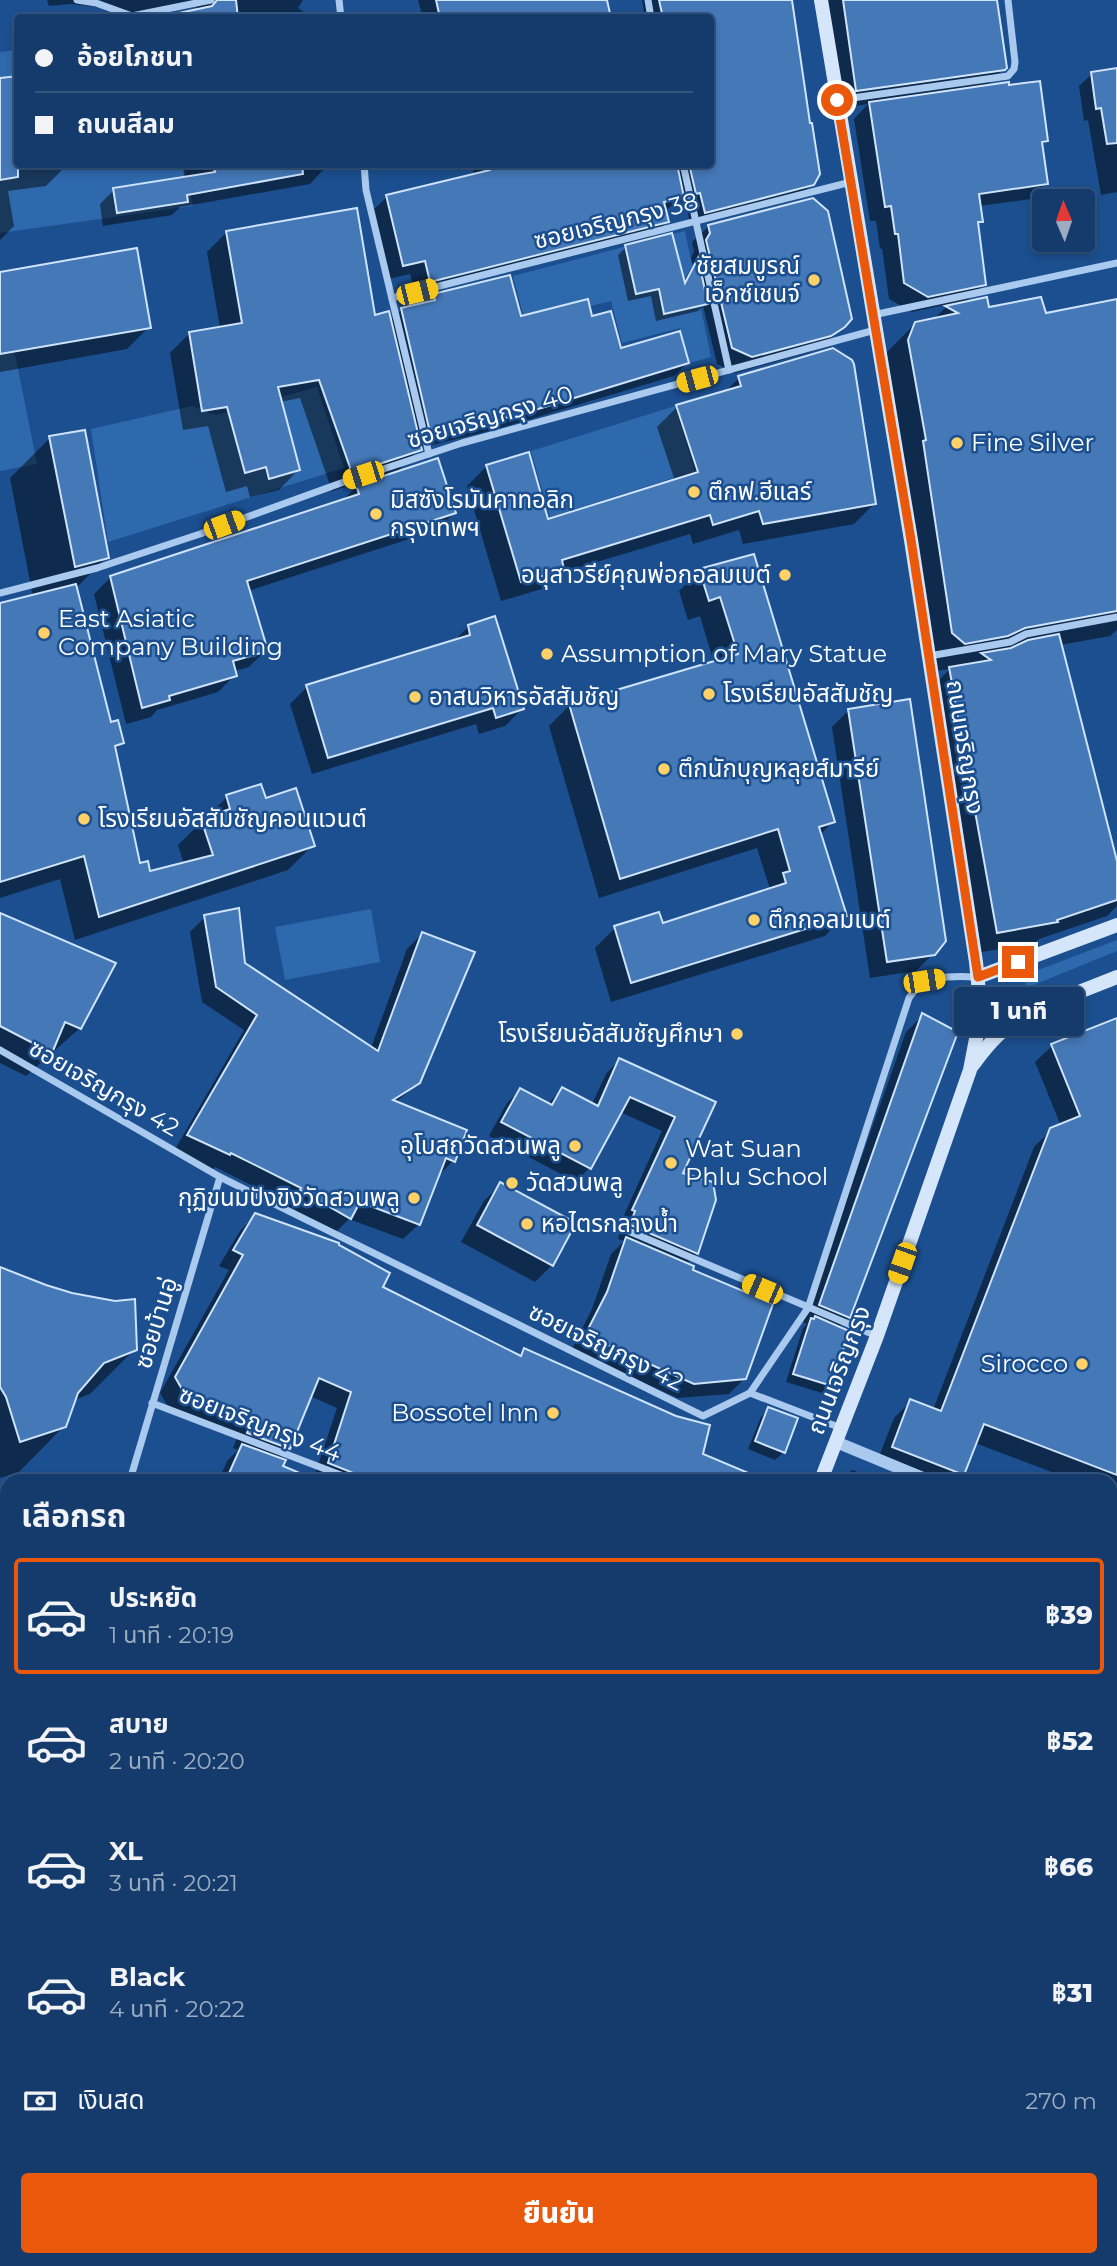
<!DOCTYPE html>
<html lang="th">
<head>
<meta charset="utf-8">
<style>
  body { margin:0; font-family:Montserrat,"Noto Sans Thai",sans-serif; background:#1d4271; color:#f1f3f6; height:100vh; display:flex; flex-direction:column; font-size:26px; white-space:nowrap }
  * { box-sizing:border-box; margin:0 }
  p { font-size:23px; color:#9dadc1 }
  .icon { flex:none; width:38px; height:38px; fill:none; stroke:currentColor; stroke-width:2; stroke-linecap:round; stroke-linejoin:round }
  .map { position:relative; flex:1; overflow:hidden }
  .panel { position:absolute; left:0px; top:1474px; width:1118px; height:793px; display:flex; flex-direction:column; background:#143b6b; border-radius:21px 21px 0 0; box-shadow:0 4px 10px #0003,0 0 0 2px #33557e }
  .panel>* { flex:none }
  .guide { position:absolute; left:14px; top:14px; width:700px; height:154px; border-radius:7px; box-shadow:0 4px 10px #0003,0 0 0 2px #33557e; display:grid; align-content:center; height:154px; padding:0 21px; background:#143b6b }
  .needle { width:46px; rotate:358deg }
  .tools { position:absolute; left:1032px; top:189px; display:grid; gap:14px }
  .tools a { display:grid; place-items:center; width:63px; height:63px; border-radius:7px; background:#143b6b; box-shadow:0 4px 10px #0003,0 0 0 2px #33557e; font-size:35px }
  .end { position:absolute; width:32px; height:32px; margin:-16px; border:9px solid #ea580c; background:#fff; box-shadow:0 0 0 4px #fff }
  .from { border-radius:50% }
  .bubble { position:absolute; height:49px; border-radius:7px; background:#143b6b; box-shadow:0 4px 10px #0003,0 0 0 2px #33557e; font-size:23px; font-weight:800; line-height:49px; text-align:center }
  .car { position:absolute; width:21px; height:42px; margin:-21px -10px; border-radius:9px; box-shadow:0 0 5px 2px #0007; background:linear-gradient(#f5c518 24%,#345 0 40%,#f5c518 0 76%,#345 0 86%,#f5c518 0) }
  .guide b { display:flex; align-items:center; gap:24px; height:66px; font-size:26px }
  .guide b+b { border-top:2px solid #33557e }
  .guide i { width:18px; height:18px; background:#f1f3f6 }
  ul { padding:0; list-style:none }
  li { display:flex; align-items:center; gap:21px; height:116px; margin:0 14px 10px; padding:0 7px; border:4px solid transparent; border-radius:7px }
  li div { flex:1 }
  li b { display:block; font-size:26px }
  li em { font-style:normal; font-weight:800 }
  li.current { border-color:#ea580c }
  li>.icon { width:63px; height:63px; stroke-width:1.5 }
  h2 { padding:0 21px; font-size:32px; line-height:84px }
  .pay { display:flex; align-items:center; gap:18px; height:77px; padding:0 21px; font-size:26px }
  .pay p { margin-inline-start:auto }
  .cta { display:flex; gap:14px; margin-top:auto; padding:14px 21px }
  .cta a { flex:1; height:80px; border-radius:7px; background:#ea580c; color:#fff; font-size:28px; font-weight:800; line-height:80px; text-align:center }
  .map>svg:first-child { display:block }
</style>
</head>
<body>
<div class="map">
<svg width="1117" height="2266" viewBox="0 0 1117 2266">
  <rect width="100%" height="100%" fill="#1b4f8f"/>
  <g fill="#2e69ad">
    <polygon points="17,50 18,164 184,165 193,206 0,233 0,52"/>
    <polygon points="685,231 711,357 689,363 680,328 622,343 611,301 525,322 513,276"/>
    <polygon points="14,349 37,464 0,471 0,351"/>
    <polygon points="317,387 344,468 108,542 91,429 192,406 216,415"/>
    <polygon points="675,406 695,471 550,517 531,451"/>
    <polygon points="371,909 380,962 285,980 275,927"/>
    <polygon points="1117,940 1117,951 1026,988 1025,975"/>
    <polygon points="3,1764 7,1764 7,1849 0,1848 0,1776"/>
  </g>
  <g fill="#0007">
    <polygon points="47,0 303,0 298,8 313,18 164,18 202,10 195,7 137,18 115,18 113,9 71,4 49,6"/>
    <polygon points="418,0 605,0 609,18 423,18"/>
    <polygon points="642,0 791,0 812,184 797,199 691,226 686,206 682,207 680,199 665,211 667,221 653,236 416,295 410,274 389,279 372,211 387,197 474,175 472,164 710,164 710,18 645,18"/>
    <polygon points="825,0 996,0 1005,67 986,87 1046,141 1041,145 1046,183 1031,199 979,206 981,221 977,225 984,284 964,304 987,309 1045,315 1117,301 1117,630 1110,636 1060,645 1117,864 1117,906 1107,916 1039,939 1035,943 976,953 929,690 950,669 935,671 880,370 887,352 916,323 933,320 949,304 912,312 889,299 882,248 880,249 876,221 870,221 854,119 868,104 838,109"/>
    <polygon points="1117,70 1117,192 1101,195 1088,120 1084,121 1079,86 1092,74"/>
    <polygon points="0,80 18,164 61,164 62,170 46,186 8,191 14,226 0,240"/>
    <polygon points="182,164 323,164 324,169 310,184 180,207 172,215 103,226 100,204 114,190 185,179"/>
    <polygon points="709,226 844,326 826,343 813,351 735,373 717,364 703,306 698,311 656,321 651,296 628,301 618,255 626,247 683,282 693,265 691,258 694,251 692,242"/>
    <polygon points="227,232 374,317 389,322 401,310 426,304 434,295 519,318 591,318 620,350 687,363 674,376 497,429 420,448 396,473 454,513 437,530 248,591 266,650 249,667 234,671 235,675 218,692 157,710 151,717 126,724 94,594 111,577 341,502 361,482 332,491 300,398 280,402 298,470 279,490 250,497 247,486 226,492 208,426 183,430 170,353 190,333 220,328 207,252"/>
    <polygon points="0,274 149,327 127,349 0,372"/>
    <polygon points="739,378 874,504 854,524 743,544 739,530 693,544 690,534 557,574 542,589 501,601 467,486 487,466 547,521 675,481 657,427 677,407 724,393"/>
    <polygon points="50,438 107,557 75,589 110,724 122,743 114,751 139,865 149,873 184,864 178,845 227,797 260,786 265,800 313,845 288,870 75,940 60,879 0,898 0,605 33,597 10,478"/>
    <polygon points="753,556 833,821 820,835 845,915 825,936 611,1002 595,948 615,928 661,926 770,889 757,848 599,898 549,726 570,705 714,663 700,616 688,620 679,591 700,571"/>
    <polygon points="468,627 522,709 505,726 479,734 476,724 312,774 290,704 307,687 453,642"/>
    <polygon points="849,710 941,946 916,971 870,978 832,727"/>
    <polygon points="0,915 80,1028 26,1076 0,1063"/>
    <polygon points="205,917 244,964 371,1048 407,949 422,934 419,1082 395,1103 453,1161 438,1176 419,1224 403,1239 349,1219 335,1233 286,1205 287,1203 215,1167 213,1169 174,1151 244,1030 202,1002 190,932"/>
    <polygon points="923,1015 849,1317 838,1328 830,1385 822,1393 786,1382 803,1328 807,1324 803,1322 906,1032"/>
    <polygon points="1117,1033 1117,1559 1111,1557 1111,1480 1073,1480 975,1443 963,1474 956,1480 921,1480 876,1464 894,1418 910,1402 933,1410 1034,1147 1051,1130 1061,1126 1035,1062 1052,1046"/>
    <polygon points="619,1060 714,1103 681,1175 697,1253 686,1264 745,1378 729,1394 678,1398 571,1351 592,1309 611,1254 624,1241 618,1239 622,1225 620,1224 662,1131 620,1112 589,1168 576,1182 489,1136 507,1103 520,1090 547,1105 562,1089 592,1104 606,1074"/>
    <polygon points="501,1184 552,1265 535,1282 461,1242 484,1201"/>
    <polygon points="255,1215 381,1288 518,1356 525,1350 701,1455 741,1472 739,1480 313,1480 337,1408 310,1396 289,1448 278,1459 281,1467 312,1480 219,1480 227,1461 238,1450 233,1448 237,1438 172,1413 160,1393 229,1270 219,1266 240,1231"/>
    <polygon points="0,1266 135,1349 90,1394 74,1400 64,1426 19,1472 0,1478"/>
    <polygon points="769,1409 784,1452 775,1460 748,1449 761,1417"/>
    <polygon points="852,1470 878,1480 842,1480"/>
    <polygon points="1111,1576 1117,1578 1117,1956 1111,1953"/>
    <polygon points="0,1723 7,1725 7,1953 0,1982"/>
    <polygon points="1111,1968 1117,1970 1117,2127 1111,2125"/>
    <polygon points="1111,2150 1117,2151 1117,2266 1032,2266 1033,2259 1111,2259"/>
    <polygon points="7,2158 7,2186 0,2184"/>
    <polygon points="7,2211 7,2254 0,2252 0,2218"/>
    <polygon points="26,2259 272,2259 270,2266 52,2266"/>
    <polygon points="310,2259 485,2259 483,2266 308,2266"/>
    <polygon points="542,2259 1008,2259 1007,2266 540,2266"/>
  </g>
  <g fill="#4478b7" stroke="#cfe3fa" stroke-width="2">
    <polygon points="217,0 236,0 238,18 155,18 212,6"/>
    <polygon points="436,0 607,0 611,18 440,18"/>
    <polygon points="659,0 792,0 810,123 812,123 820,174 814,185 705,213 700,193 696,194 689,164 710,164 710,18 663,18"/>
    <polygon points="843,0 997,0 1007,68 1005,70 856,91"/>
    <polygon points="1117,68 1117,143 1107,144 1101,108 1096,109 1091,72"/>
    <polygon points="18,76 18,177 0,180 0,78"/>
    <polygon points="1040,81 1048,141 1042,142 1048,184 979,194 983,222 978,222 986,285 928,297 904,283 898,234 895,234 891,206 885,207 869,102 1009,82 1009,85"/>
    <polygon points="213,164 302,164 303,174 187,195 188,202 117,213 113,188 215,172"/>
    <polygon points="489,164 677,164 684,197 664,202 669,222 430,282 425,261 403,266 386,195 490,170"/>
    <polygon points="813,198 828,211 852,319 845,327 831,336 752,357 732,348 706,240 710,233 708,225"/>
    <polygon points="357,208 375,315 389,311 422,450 352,473 319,380 278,387 300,470 269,479 266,467 245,473 227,407 202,411 189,332 242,323 226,231"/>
    <polygon points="672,233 685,283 698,258 708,304 664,314 659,289 636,294 625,245"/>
    <polygon points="137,248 151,328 0,354 0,272"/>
    <polygon points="510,275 521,316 588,299 592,316 611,311 621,348 680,331 689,363 525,413 431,437 401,308 435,300 433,294"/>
    <polygon points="987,297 989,307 1041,297 1046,313 1117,299 1117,611 1025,628 1008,636 965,644 952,633 923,441 926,440 908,340 915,322 958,313 945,306"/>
    <polygon points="833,348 852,360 854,364 876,504 763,524 759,511 713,525 710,515 562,560 564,570 521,582 486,465 529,452 548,519 698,472 676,405 741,386 738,376"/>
    <polygon points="85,430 109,558 75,567 49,436"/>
    <polygon points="438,458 456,513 247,581 268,651 233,661 237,676 169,696 170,700 142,708 110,576 359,494 356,485"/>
    <polygon points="754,554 835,822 819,827 847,916 631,983 614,926 659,912 663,923 786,883 783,873 790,871 778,829 620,879 569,704 738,654 720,597 709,601 699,569"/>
    <polygon points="76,584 111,722 118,720 124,743 115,746 140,863 148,861 150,871 213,855 201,819 230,809 226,795 261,784 266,798 296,788 315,846 99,917 84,856 0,882 0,603"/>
    <polygon points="495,616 524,709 496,718 493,708 328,758 306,685 470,635 468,625"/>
    <polygon points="1059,634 1117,861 1117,900 1057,920 1058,922 997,933 949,667 991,660 981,653 1011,648 1028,640"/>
    <polygon points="910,699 946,941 935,955 887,962 848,709"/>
    <polygon points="239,908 245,963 378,1051 422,932 475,952 420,1083 393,1100 467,1130 455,1162 446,1158 420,1225 360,1202 351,1219 300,1190 301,1188 231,1153 230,1155 187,1135 257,1015 216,987 204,915"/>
    <polygon points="0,913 116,963 81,1029 65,1022 52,1053 0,1026"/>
    <polygon points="922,1013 958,1032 850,1318 819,1305"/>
    <polygon points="1117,1018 1117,1475 984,1424 964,1475 892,1447 910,1399 941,1411 1050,1128 1080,1116 1051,1044"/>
    <polygon points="619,1058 716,1102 683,1173 713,1182 716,1200 698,1254 630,1225 635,1211 632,1210 675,1117 630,1097 591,1169 501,1122 520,1088 552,1105 562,1087 598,1106"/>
    <polygon points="500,1182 576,1223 553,1266 477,1225"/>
    <polygon points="255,1213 339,1243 339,1245 390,1273 383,1287 521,1356 524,1348 676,1416 710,1425 703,1454 765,1480 360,1480 356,1474 328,1463 351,1392 319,1378 290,1449 247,1433 251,1423 187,1398 175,1377 243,1255 233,1250"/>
    <polygon points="626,1237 694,1266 693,1270 750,1294 751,1292 773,1304 746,1379 694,1384 585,1335 607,1292"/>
    <polygon points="0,1267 46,1285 72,1293 115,1301 135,1299 137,1350 104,1363 78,1393 66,1427 20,1442 6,1397 0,1387"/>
    <polygon points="815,1316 849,1331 832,1386 793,1374 811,1318 814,1319"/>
    <polygon points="768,1407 798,1418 785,1453 755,1441"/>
    <polygon points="242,1444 286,1460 283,1466 316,1480 226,1480"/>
  </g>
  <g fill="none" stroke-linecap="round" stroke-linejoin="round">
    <g stroke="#a9c9ee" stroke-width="7">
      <polyline points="77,0 96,3 132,16 211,0"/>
      <polyline points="339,0 341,18"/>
      <polyline points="648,0 651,18"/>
      <polyline points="838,100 1008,76 1014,69 1015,62 1008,0"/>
      <polyline points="364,164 366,190 429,454"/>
      <polyline points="683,164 729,370"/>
      <polyline points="392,298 851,182"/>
      <polyline points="873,315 1117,263"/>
      <polyline points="0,593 97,568 200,534 341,483 462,443 875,330"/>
      <polyline points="929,656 1010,642 1026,634 1117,617"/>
      <path d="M0,1050L220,1177L703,1416L750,1393L808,1308L909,998C923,974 952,976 977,977"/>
      <polyline points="626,1230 877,1336"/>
      <polyline points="750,1393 841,1428"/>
      <polyline points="152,1403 354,1480"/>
      <polyline points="130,1480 220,1177"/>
      <polyline points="1111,1959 1117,1961"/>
      <polyline points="0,2123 7,2092"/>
      <polyline points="1111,2129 1117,2130"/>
      <polyline points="0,2265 3,2266"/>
      <polyline points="209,2266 211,2259"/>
      <polyline points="694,2266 697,2259"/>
    </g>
    <g stroke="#a9c9ee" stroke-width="12">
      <polyline points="836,1442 928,1480"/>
      <polyline points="1111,1555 1117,1557"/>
    </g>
    <g stroke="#d6e6fa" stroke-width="14">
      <polyline points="821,0 911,540 976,962 981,1013 970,1070 877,1336 821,1480"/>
      <polyline points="978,977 1117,925"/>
      <path d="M972,1066C982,1053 991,1040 1004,1030C1031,1007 1084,991 1117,977"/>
      <polyline points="517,2266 520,2259"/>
    </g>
  </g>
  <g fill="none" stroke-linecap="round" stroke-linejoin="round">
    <polyline stroke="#ea580c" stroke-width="9" points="837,100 911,540 978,977 1018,962"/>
  </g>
  <g fill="#ffd166" stroke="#1b4f8f" stroke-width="2.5">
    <circle cx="814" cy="280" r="7"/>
    <circle cx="957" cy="443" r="7"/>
    <circle cx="694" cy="492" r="7"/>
    <circle cx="376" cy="514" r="7"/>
    <circle cx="785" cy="575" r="7"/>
    <circle cx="44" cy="633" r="7"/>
    <circle cx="547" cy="654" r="7"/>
    <circle cx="709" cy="694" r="7"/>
    <circle cx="415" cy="697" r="7"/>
    <circle cx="664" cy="769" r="7"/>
    <circle cx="84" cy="819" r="7"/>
    <circle cx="754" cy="920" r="7"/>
    <circle cx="737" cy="1034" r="7"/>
    <circle cx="575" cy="1146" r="7"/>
    <circle cx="671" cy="1163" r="7"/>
    <circle cx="512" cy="1183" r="7"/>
    <circle cx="414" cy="1198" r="7"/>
    <circle cx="527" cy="1224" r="7"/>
    <circle cx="1082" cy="1364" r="7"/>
    <circle cx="553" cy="1413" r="7"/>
  </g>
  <g text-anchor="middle" stroke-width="5" stroke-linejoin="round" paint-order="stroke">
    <g font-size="24" fill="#fff" stroke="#1b4f8f">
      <text transform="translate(616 221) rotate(-14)" y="8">ซอยเจริญกรุง 38</text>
      <text transform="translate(490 417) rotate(-16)" y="8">ซอยเจริญกรุง 40</text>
      <text transform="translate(965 747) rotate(81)" y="8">ถนนเจริญกรุง</text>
      <text transform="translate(104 1088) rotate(30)" y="8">ซอยเจริญกรุง 42</text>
      <text transform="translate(156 1323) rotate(-73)" y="8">ซอยบ้านอู่</text>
      <text transform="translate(606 1347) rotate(26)" y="8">ซอยเจริญกรุง 42</text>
      <text transform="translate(839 1370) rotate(-69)" y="8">ถนนเจริญกรุง</text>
      <text transform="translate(260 1424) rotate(21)" y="8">ซอยเจริญกรุง 44</text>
    </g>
    <g font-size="24" fill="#fff" stroke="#1b4f8f" text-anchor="start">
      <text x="800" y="274" text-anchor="end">ชัยสมบูรณ์<tspan x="800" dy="28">เอ็กซ์เชนจ์</tspan></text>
      <text x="971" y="451">Fine Silver</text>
      <text x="708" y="500">ตึกฟ.ฮีแลร์</text>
      <text x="390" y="508">มิสซังโรมันคาทอลิก<tspan x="390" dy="28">กรุงเทพฯ</tspan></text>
      <text x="771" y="583" text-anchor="end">อนุสาวรีย์คุณพ่อกอลมเบต์</text>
      <text x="58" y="627">East Asiatic<tspan x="58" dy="28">Company Building</tspan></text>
      <text x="561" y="662">Assumption of Mary Statue</text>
      <text x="723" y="702">โรงเรียนอัสสัมชัญ</text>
      <text x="429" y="705">อาสนวิหารอัสสัมชัญ</text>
      <text x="678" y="777">ตึกนักบุญหลุยส์มารีย์</text>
      <text x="98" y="827">โรงเรียนอัสสัมชัญคอนแวนต์</text>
      <text x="768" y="928">ตึกกอลมเบต์</text>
      <text x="723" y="1042" text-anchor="end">โรงเรียนอัสสัมชัญศึกษา</text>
      <text x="561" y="1154" text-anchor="end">อุโบสถวัดสวนพลู</text>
      <text x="685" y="1157">Wat Suan<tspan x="685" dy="28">Phlu School</tspan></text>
      <text x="526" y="1191">วัดสวนพลู</text>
      <text x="400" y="1206" text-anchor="end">กุฏิขนมปังขิงวัดสวนพลู</text>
      <text x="541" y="1232">หอไตรกลางน้ำ</text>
      <text x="1068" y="1372" text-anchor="end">Sirocco</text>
      <text x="539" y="1421" text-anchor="end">Bossotel Inn</text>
    </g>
  </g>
</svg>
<div class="tools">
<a><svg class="needle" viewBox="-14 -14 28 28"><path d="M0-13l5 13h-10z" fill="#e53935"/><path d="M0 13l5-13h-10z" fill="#9dadc1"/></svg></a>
</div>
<i class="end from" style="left:837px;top:100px"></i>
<i class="end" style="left:1018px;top:962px"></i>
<div class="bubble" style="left:954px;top:987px;width:130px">1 นาที</div>
<i class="car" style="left:417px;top:292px;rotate:76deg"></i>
<i class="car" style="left:697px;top:379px;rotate:255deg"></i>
<i class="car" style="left:363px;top:475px;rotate:252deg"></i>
<i class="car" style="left:224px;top:525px;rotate:70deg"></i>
<i class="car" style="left:924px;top:981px;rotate:81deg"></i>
<i class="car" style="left:902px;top:1263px;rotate:199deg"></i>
<i class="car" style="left:762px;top:1289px;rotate:293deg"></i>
<div class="guide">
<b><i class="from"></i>อ้อยโภชนา</b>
<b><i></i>ถนนสีลม</b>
</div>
<section class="panel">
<h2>เลือกรถ</h2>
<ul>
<li class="current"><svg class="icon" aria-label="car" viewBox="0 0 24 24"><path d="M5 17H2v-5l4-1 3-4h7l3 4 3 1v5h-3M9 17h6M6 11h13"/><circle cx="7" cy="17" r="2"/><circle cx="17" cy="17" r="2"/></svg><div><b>ประหยัด</b><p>1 นาที · 20:19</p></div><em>฿39</em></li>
<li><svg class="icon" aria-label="car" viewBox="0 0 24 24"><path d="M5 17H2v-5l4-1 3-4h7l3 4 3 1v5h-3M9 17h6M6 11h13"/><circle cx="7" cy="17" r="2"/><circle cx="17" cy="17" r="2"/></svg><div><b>สบาย</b><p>2 นาที · 20:20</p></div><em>฿52</em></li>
<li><svg class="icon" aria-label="car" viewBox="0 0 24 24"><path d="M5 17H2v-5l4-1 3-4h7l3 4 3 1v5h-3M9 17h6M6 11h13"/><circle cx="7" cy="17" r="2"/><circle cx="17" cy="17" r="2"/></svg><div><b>XL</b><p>3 นาที · 20:21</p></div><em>฿66</em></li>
<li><svg class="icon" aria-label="car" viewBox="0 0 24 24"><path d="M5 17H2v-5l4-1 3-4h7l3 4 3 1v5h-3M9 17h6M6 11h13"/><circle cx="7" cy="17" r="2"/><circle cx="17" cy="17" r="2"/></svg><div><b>Black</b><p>4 นาที · 20:22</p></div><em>฿31</em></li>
</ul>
<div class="pay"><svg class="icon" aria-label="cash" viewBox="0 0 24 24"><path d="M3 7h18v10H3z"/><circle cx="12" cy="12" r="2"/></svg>เงินสด<p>270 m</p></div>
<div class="cta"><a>ยืนยัน</a></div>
</section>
</div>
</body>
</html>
